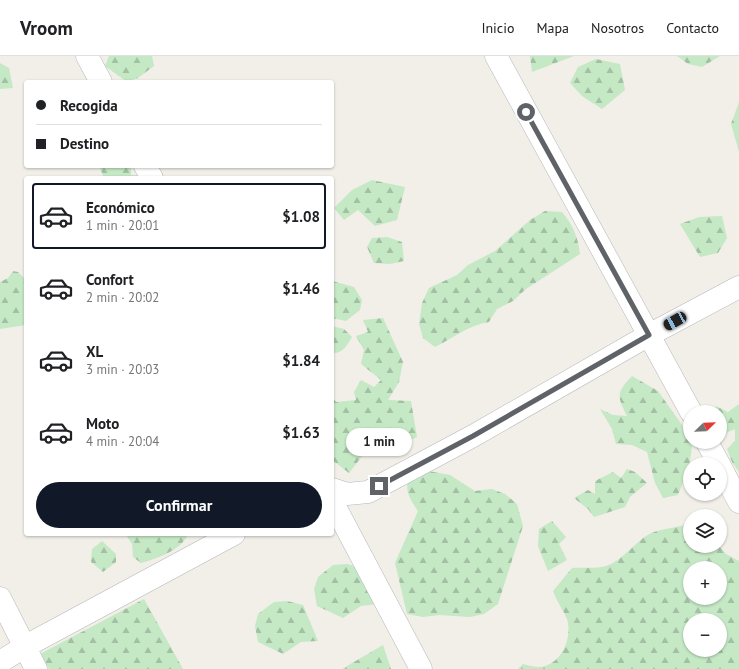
<!DOCTYPE html>
<html lang="es">
<head>
<meta charset="utf-8">
<style>
  body { margin:0; font-family:"PT Sans",sans-serif; background:#f6f6f6; color:#202124; height:100vh; display:flex; flex-direction:column; font-size:15px; white-space:nowrap }
  * { box-sizing:border-box; margin:0 }
  p { font-size:13px; color:#757577 }
  .icon { flex:none; width:22px; height:22px; fill:none; stroke:currentColor; stroke-width:2; stroke-linecap:round; stroke-linejoin:round }
  .map { position:relative; flex:1; overflow:hidden }
  .details { position:absolute; left:24px; top:120px; width:310px; height:360px; display:flex; flex-direction:column; background:#fff; border-radius:4px; box-shadow:0 1px 3px #0004 }
  .details>* { flex:none }
  .banner { position:absolute; left:24px; top:24px; width:310px; height:88px; border-radius:4px; box-shadow:0 1px 3px #0004; display:grid; align-content:center; height:88px; padding:0 12px; background:#fff }
  .needle { width:26px; rotate:67deg }
  .fabs { position:absolute; left:683px; top:349px; display:grid; gap:8px }
  .fabs a { display:grid; place-items:center; width:44px; height:44px; border-radius:50%; background:#fff; box-shadow:0 1px 3px #0004; font-size:20px }
  .end { position:absolute; width:18px; height:18px; margin:-9px; border:5px solid #5f6368; background:#fff; box-shadow:0 0 0 2px #fff }
  .from { border-radius:50% }
  .bubble { position:absolute; height:28px; border-radius:14px; background:#fff; box-shadow:0 1px 3px #0004; font-size:13px; font-weight:800; line-height:28px; text-align:center }
  .car { position:absolute; width:12px; height:24px; margin:-12px -6px; border-radius:5px; box-shadow:0 0 3px 1px #0007; background:linear-gradient(#222 24%,#8ab4d8 0 40%,#222 0 76%,#8ab4d8 0 86%,#222 0) }
  .banner b { display:flex; align-items:center; gap:14px; height:38px; font-size:15px }
  .banner b+b { border-top:1px solid #e0e0e0 }
  .banner i { width:10px; height:10px; background:#202124 }
  ul { padding:7px 0 0; list-style:none }
  li { display:flex; align-items:center; gap:12px; height:66px; margin:0 8px 6px; padding:0 4px; border:2px solid transparent; border-radius:4px }
  li div { flex:1 }
  li b { display:block; font-size:15px }
  li em { font-style:normal; font-weight:800 }
  li.current { border-color:#111827 }
  li>.icon { width:36px; height:36px; stroke-width:1.5 }
  .button { display:flex; gap:8px; margin-top:auto; padding:8px 12px }
  .button a { flex:1; height:46px; border-radius:24px; background:#111827; color:#fff; font-size:16px; font-weight:800; line-height:46px; text-align:center }
  header { display:flex; align-items:center; gap:24px; box-sizing:border-box; height:56px; padding:0 20px; background:#fff; border-bottom:1px solid #e0e0e0 }
  header strong { font-size:19px }
  nav { display:flex; gap:22px; margin-inline-start:auto; font-size:14px }
  .map>svg:first-child { display:block }
</style>
</head>
<body>
<header>
<strong>Vroom</strong>
<nav><a>Inicio</a><a>Mapa</a><a>Nosotros</a><a>Contacto</a></nav>
</header>
<div class="map">
<svg width="739" height="613" viewBox="0 0 739 613">
  <defs>
    <pattern id="forest-firs" width="22" height="20" patternUnits="userSpaceOnUse"><rect width="22" height="20" fill="#c5e8c5"/><path d="M5 1l3.5 6h-7zM16 11l3.5 6h-7z" fill="#a3c0a4"/></pattern>
  </defs>
  <rect width="100%" height="100%" fill="#f1efe8"/>
  <g fill="url(#forest-firs)" fill-rule="evenodd">
    <polygon points="109,0 152,0 154,10 138,22 127,26 105,10"/>
    <polygon points="530,0 574,0 532,16"/>
    <polygon points="677,0 720,0 702,11 688,8"/>
    <polygon points="596,3 620,8 625,34 602,53 582,40 570,27 578,11"/>
    <polygon points="0,7 9,12 13,32 0,33"/>
    <polygon points="739,46 739,96 731,68"/>
    <polygon points="99,110 131,110 131,119 150,120 150,122 104,122"/>
    <polygon points="372,124 405,131 397,164 375,170 358,154 344,164 334,152 352,134"/>
    <path d="M545,155L562,156C573,169 578,181 580,198L526,233L513,245L497,253L489,266C469,269 453,282 435,291L423,282L419,268L422,247L429,232L457,219L468,209L495,195L530,164Z"/>
    <polygon points="722,160 727,182 718,197 700,201 680,168 699,161"/>
    <polygon points="387,181 402,186 404,205 390,208 374,207 367,191 372,182"/>
    <polygon points="13,215 18,216 26,224 26,269 0,273 0,226 8,222"/>
    <polygon points="332,225 354,231 362,244 360,254 346,265 332,262"/>
    <polygon points="383,262 403,306 399,326 388,344 411,345 417,381 395,392 384,372 374,375 374,385 349,417 332,404 332,341 336,346 356,344 354,336 361,324 374,331 381,324 361,308 364,294 356,280 368,276 363,264"/>
    <path d="M332,270L344,273L352,281C347,289 343,298 332,297Z"/>
    <path d="M632,320L658,335L687,376L692,391L689,411L678,439L663,442L655,427L647,396L632,389L616,388L612,373L600,353L613,359L627,360C617,340 616,337 632,320Z"/>
    <polygon points="739,348 739,416 732,406 727,393 735,385 735,373 726,377 720,374 720,356 714,356 716,350 728,356"/>
    <path d="M412,412L450,419L475,435L492,433L505,438L517,448L523,470L498,548L484,558L470,561L439,559L423,561L407,558L395,507L418,455C406,438 404,431 412,412Z"/>
    <polygon points="627,413 635,416 647,427 630,441 625,451 594,461 588,453 574,442 588,434 595,438 595,425 613,416 621,422"/>
    <polygon points="552,465 566,481 559,488 567,504 548,515 538,490 539,473"/>
    <path d="M690,467V490H719L726,498L739,505V613H518L523,608C528,609 534,611 539,611C561,610 573,582 567,563C565,557 556,544 553,535L572,512C582,511 596,513 606,510C620,506 634,488 646,480C657,472 676,473 690,467ZM690,512H720V542H690ZM690,564H720V594H690Z"/>
    <path d="M116,478H188C182,494 156,503 141,507L133,501L132,488L126,479Z"/>
    <polygon points="102,485 116,498 116,506 103,516 91,506 92,493"/>
    <polygon points="347,508 363,512 377,548 361,550 343,562 317,550 314,533 318,521 333,509"/>
    <polygon points="144,543 183,613 49,613 40,598"/>
    <polygon points="287,545 303,549 318,585 301,586 283,598 258,586 255,570 258,558 274,546"/>
    <polygon points="383,589 391,613 342,613"/>
  </g>
  <g fill="none" stroke-linecap="round" stroke-linejoin="round">
    <defs>
      <g id="minor">
        <polyline points="87,0 101,26"/>
        <polyline points="496,0 691,356"/>
        <polyline points="145,110 152,122"/>
        <polyline points="707,386 719,408"/>
        <polyline points="720,410 739,446"/>
        <polyline points="332,433 347,438 368,436 473,380 649,279 739,231"/>
        <polyline points="332,445 421,613"/>
        <polyline points="0,542 36,613"/>
        <polyline points="0,606 24,591 234,478"/>
      </g>
    </defs>
    <use href="#minor" stroke="#b5b8bc" stroke-width="23"/>
    <use href="#minor" stroke="#fff" stroke-width="22"/>
  </g>
  <g fill="none" stroke-linecap="round" stroke-linejoin="round">
    <polyline stroke="#5f6368" stroke-width="5" points="379,430 473,380 649,279 526,56"/>
  </g>
</svg>
<div class="fabs">
<a><svg class="needle" viewBox="-14 -14 28 28"><path d="M0-13l5 13h-10z" fill="#e53935"/><path d="M0 13l5-13h-10z" fill="#757577"/></svg></a>
<a><svg class="icon" aria-label="locate" viewBox="0 0 24 24"><circle cx="12" cy="12" r="6"/><path d="M12 2v4M12 18v4M2 12h4M18 12h4"/></svg></a>
<a><svg class="icon" aria-label="layers" viewBox="0 0 24 24"><path d="M12 4l9 5-9 5-9-5zM3 14l9 5 9-5"/></svg></a>
<a>+</a>
<a>−</a>
</div>
<i class="end from" style="left:526px;top:56px"></i>
<i class="end" style="left:379px;top:430px"></i>
<div class="bubble" style="left:346px;top:372px;width:66px">1 min</div>
<i class="car" style="left:675px;top:265px;rotate:241deg"></i>
<div class="banner">
<b><i class="from"></i>Recogida</b>
<b><i></i>Destino</b>
</div>
<section class="details">
<ul>
<li class="current"><svg class="icon" aria-label="car" viewBox="0 0 24 24"><path d="M5 17H2v-5l4-1 3-4h7l3 4 3 1v5h-3M9 17h6M6 11h13"/><circle cx="7" cy="17" r="2"/><circle cx="17" cy="17" r="2"/></svg><div><b>Económico</b><p>1 min · 20:01</p></div><em>$1.08</em></li>
<li><svg class="icon" aria-label="car" viewBox="0 0 24 24"><path d="M5 17H2v-5l4-1 3-4h7l3 4 3 1v5h-3M9 17h6M6 11h13"/><circle cx="7" cy="17" r="2"/><circle cx="17" cy="17" r="2"/></svg><div><b>Confort</b><p>2 min · 20:02</p></div><em>$1.46</em></li>
<li><svg class="icon" aria-label="car" viewBox="0 0 24 24"><path d="M5 17H2v-5l4-1 3-4h7l3 4 3 1v5h-3M9 17h6M6 11h13"/><circle cx="7" cy="17" r="2"/><circle cx="17" cy="17" r="2"/></svg><div><b>XL</b><p>3 min · 20:03</p></div><em>$1.84</em></li>
<li><svg class="icon" aria-label="car" viewBox="0 0 24 24"><path d="M5 17H2v-5l4-1 3-4h7l3 4 3 1v5h-3M9 17h6M6 11h13"/><circle cx="7" cy="17" r="2"/><circle cx="17" cy="17" r="2"/></svg><div><b>Moto</b><p>4 min · 20:04</p></div><em>$1.63</em></li>
</ul>
<div class="button"><a>Confirmar</a></div>
</section>
</div>
</body>
</html>
